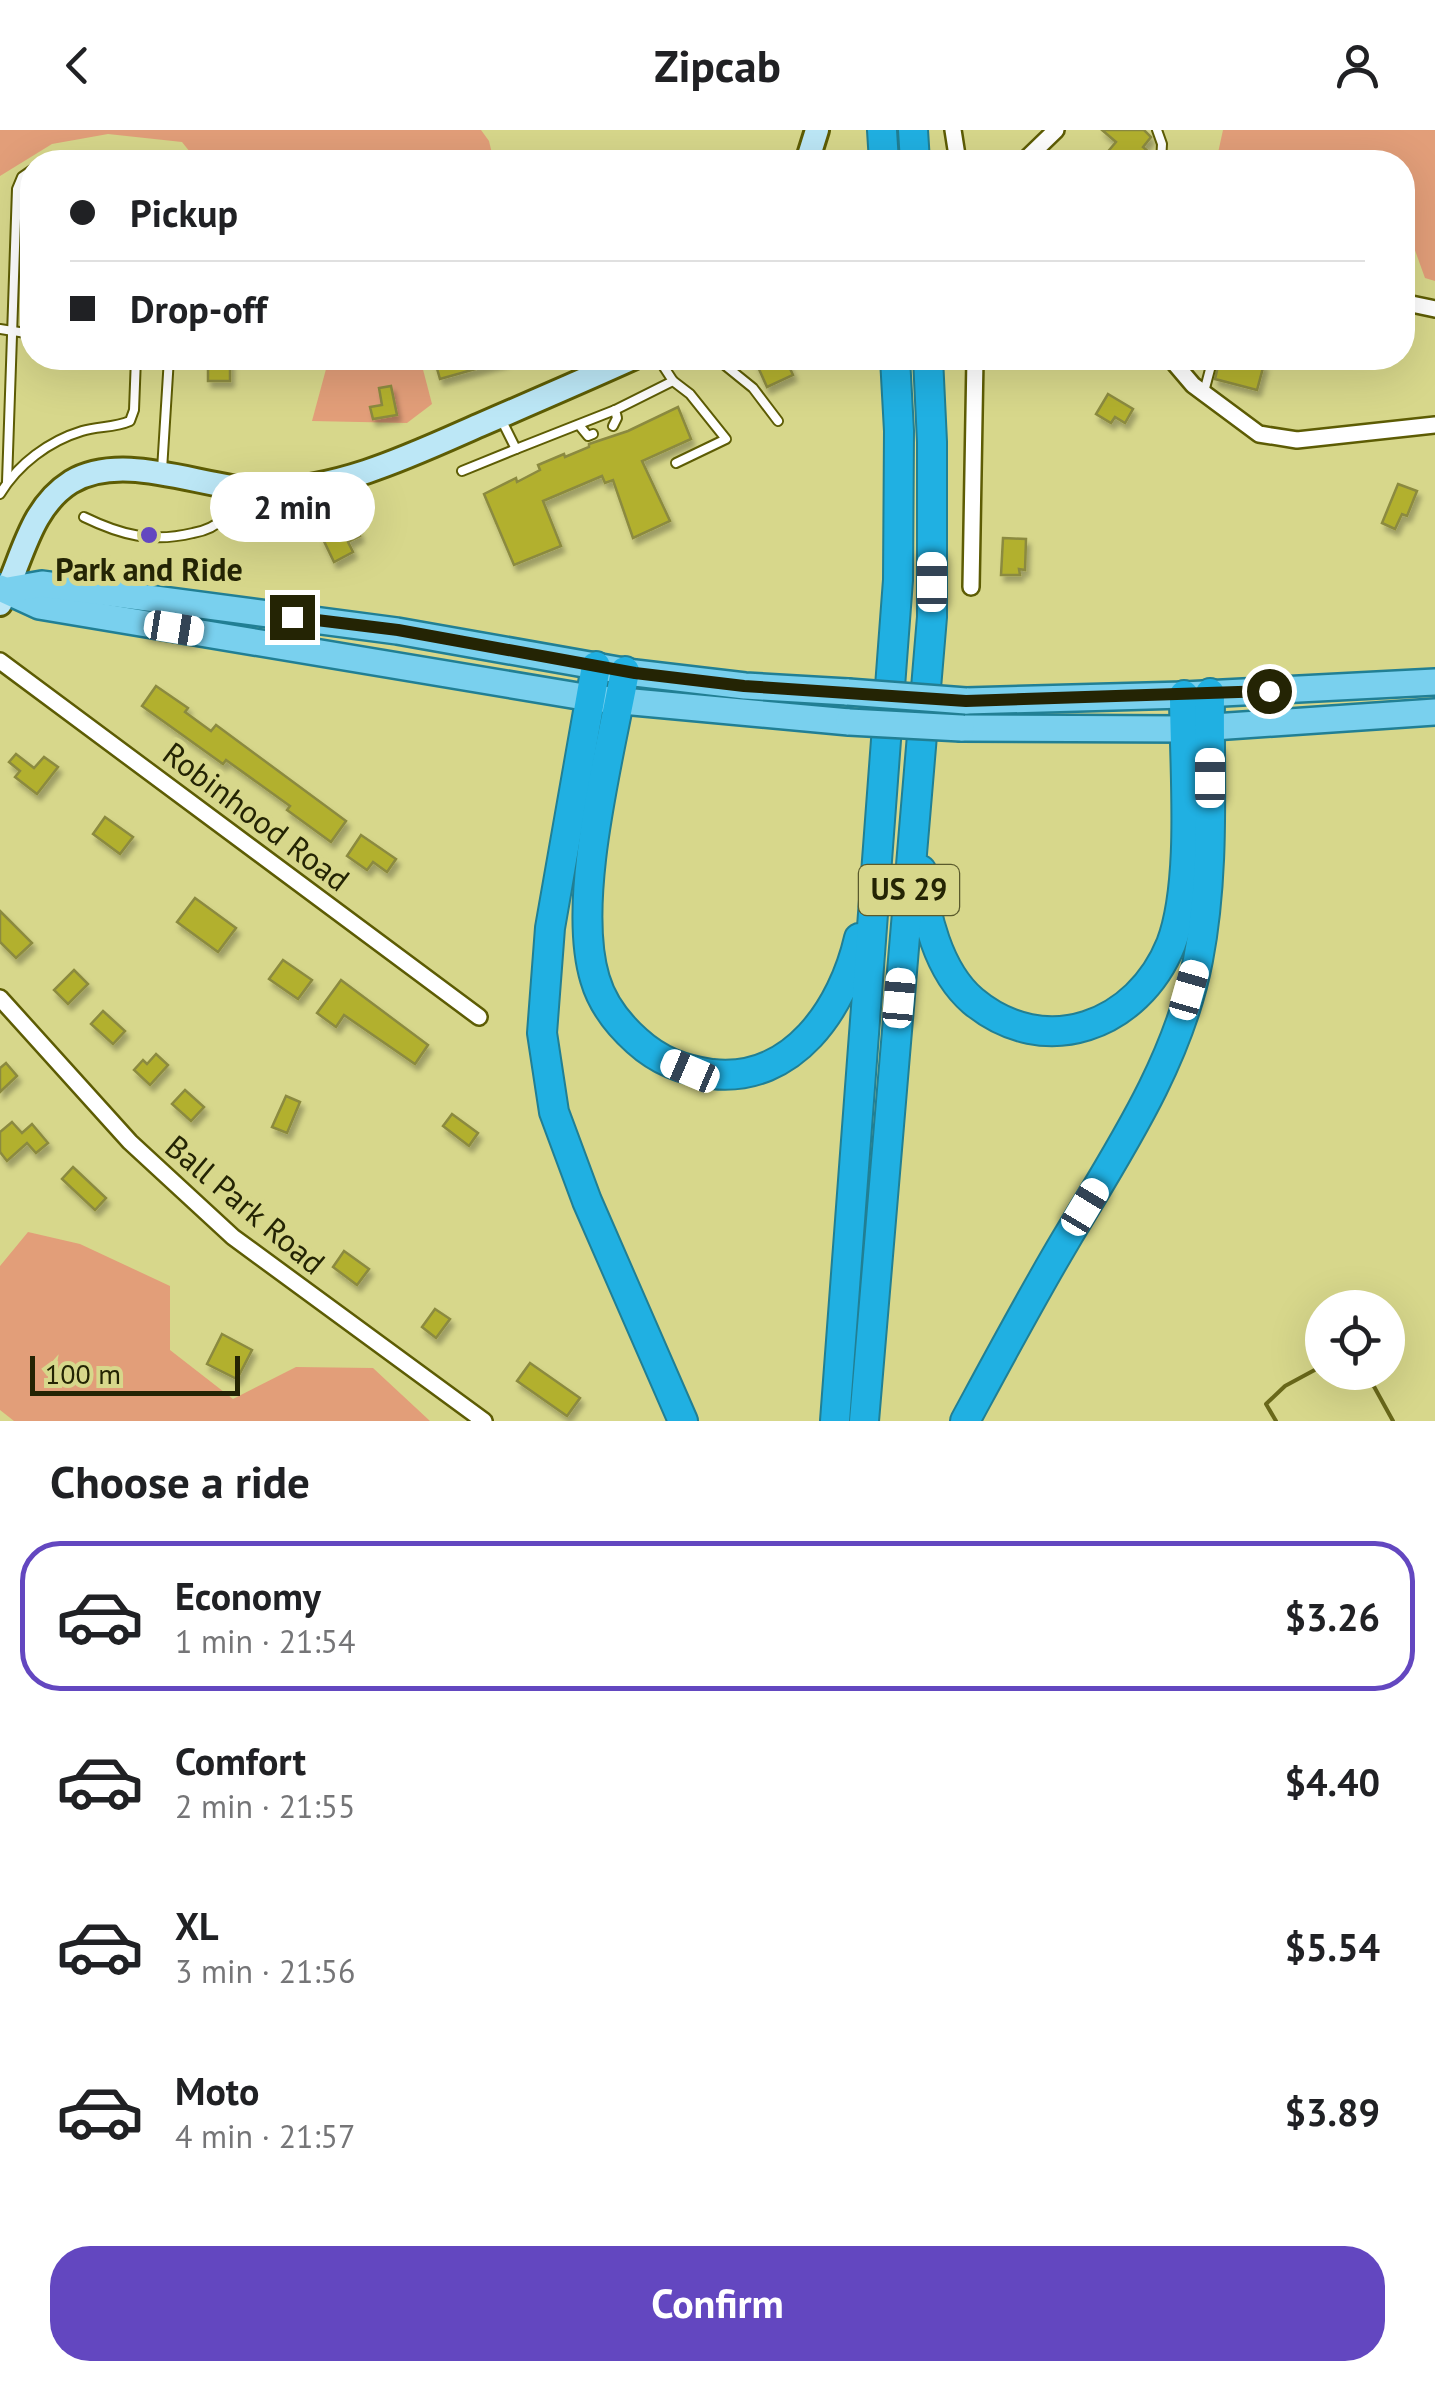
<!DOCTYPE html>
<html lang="en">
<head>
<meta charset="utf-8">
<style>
  body { margin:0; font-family:"PT Sans",sans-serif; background:#f2f2f2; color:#202124; height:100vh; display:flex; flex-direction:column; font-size:38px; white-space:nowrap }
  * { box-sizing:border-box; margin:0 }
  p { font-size:32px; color:#757577 }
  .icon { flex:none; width:55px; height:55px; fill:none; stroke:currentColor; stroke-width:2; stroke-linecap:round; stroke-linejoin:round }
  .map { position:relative; height:1291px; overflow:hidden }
  .side { display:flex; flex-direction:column; background:#fff; flex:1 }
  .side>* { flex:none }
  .banner { position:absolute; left:20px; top:20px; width:1395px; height:220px; border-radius:40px; box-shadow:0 10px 40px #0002; display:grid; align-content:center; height:220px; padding:0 50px; background:#fff }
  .controls { position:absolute; left:1305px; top:1160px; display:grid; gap:20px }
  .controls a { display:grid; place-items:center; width:100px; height:100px; border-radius:50%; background:#fff; box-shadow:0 10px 40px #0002; font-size:50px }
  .scale { position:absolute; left:30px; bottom:25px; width:210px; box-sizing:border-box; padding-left:10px; border:5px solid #242404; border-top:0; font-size:28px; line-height:35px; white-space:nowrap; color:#242404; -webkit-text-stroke:8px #d7d78b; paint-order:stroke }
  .end { position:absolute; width:45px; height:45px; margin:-22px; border:12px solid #242404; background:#fff; box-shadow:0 0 0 5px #fff }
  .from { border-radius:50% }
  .bubble { position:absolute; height:70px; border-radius:35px; background:#fff; box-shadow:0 10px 40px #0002; font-size:32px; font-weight:700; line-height:70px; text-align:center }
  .car { position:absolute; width:30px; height:60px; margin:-30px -15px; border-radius:12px; box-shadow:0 0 8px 2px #0007; background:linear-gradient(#fff 24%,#345 0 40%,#fff 0 76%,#345 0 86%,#fff 0) }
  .banner b { display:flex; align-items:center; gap:35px; height:95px; font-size:38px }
  .banner b+b { border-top:2px solid #e0e0e0 }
  .banner i { width:25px; height:25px; background:#202124 }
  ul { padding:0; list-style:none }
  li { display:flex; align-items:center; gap:30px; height:150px; margin:0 20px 15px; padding:0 30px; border:5px solid transparent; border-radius:40px }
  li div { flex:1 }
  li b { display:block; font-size:38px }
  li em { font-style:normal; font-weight:700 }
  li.selected { border-color:#6347c0 }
  li>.icon { width:90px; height:90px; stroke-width:1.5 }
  h2 { padding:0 50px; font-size:45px; line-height:120px }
  .primary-button { display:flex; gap:20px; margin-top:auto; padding:20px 50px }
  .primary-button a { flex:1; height:115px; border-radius:40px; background:#6347c0; color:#fff; font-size:40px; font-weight:700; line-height:115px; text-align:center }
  header { display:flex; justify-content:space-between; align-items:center; height:130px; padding:0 50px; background:#fff; font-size:45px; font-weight:700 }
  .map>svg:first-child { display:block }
</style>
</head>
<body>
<header><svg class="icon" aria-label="back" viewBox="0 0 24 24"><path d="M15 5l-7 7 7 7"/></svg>Zipcab<svg class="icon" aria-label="person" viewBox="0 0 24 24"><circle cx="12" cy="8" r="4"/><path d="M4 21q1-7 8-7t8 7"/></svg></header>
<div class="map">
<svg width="1435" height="1291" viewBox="0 0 1435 1291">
  <defs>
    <filter id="shadow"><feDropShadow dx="3.5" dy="6" stdDeviation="2.5" flood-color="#0004"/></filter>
  </defs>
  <rect width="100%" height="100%" fill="#d7d78b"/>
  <g fill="#e29e79">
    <polygon points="0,0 481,0 489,11 494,32 198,32 182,12 108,4 52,14 0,46"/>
    <polygon points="1223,0 1435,0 1435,151 1425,148 1412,112 1403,109 1402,32 1216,32"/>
    <polygon points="329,228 420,228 432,274 407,293 312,291"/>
    <polygon points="28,1102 80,1114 170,1156 170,1220 233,1269 296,1237 373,1238 430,1291 14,1291 0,1280 0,1136"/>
  </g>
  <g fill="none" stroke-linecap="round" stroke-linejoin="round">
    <g stroke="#69681a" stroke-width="4">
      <polyline points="1366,1242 1393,1291"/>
      <polyline points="1276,1291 1266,1274 1285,1256 1322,1236"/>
    </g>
  </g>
  <g fill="#b2b02f" stroke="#8b8a3f" stroke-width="2.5" filter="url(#shadow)">
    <polygon points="1102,0 1144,0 1151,7 1143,17 1150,23 1141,32 1099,32 1116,12"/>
    <polygon points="434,228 504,228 504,231 440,249"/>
    <polygon points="754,228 785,228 793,245 767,257"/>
    <polygon points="1220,228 1243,228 1264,234 1257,260 1215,249"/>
    <rect x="208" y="230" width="22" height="21"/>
    <polygon points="391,256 397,285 373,289 370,277 382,275 379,258"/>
    <polygon points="1108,264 1133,279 1125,293 1115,287 1111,293 1096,284"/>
    <polygon points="678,277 691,309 642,331 670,391 633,408 613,350 605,353 602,346 543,371 561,416 514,435 484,364 516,348 517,352 540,340 538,335 564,324 565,327 589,317 589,314 628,301"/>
    <polygon points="1398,354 1417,361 1407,386 1402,384 1395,399 1382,393"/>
    <polygon points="354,392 360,406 348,412 353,422 334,432 322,407"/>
    <polygon points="1003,408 1026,409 1025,440 1019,439 1020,445 1001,445"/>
    <polygon points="156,556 188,578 185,582 211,601 216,595 346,691 331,712 287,680 290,676 226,630 223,634 142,576"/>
    <polygon points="16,624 34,638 44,627 58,637 37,664 15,647 20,641 9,632"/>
    <polygon points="105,687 133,707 120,724 93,704"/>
    <polygon points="361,705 396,729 387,742 373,732 367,740 347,726"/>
    <polygon points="195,768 236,798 218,822 177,792"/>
    <polygon points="0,781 32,813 16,828 0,812"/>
    <polygon points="283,830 312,850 298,869 269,849"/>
    <polygon points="74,840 88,854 68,874 54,860"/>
    <polygon points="341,850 428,915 415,934 344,885 336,897 317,883"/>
    <polygon points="103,881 125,901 113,914 91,894"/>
    <polygon points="156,924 168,935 150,955 134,940 143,930 147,934"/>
    <polygon points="6,933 17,946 0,962 0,938"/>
    <polygon points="185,960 204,977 191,991 172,974"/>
    <polygon points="286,966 300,972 287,1003 272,997"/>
    <polygon points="452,984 478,1003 469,1016 443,996"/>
    <polygon points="12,992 22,1003 32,994 48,1013 36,1023 27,1013 7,1031 0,1022 0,1002"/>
    <polygon points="73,1037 106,1068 95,1080 62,1049"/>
    <polygon points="344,1121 369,1139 357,1155 333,1137"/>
    <polygon points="435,1179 450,1189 436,1208 422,1197"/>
    <polygon points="222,1204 252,1220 237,1249 207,1234"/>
    <polygon points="530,1233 580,1268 567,1286 517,1251"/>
  </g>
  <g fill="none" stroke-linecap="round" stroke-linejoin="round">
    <defs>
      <g id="lane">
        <polyline points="1157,0 1162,14 1161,32"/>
        <polyline points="1035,21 1047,32"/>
        <polyline points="0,199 32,204"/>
        <polyline points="716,228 753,258 778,291"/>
        <polyline points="673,251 690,264 726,309 676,333"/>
        <polyline points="1204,262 1213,228"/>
        <polyline points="500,287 516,319 615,280 673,251 658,228"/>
        <polyline points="579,295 588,306 593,304"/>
        <polyline points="613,296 617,288 615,280"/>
        <polyline points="162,340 169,228"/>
        <polyline points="462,341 516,319"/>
        <polyline points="7,352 17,59 22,47 32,40"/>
        <path d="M0,364C18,334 49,311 82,301C98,296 114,298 130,291L134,280L136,228"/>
        <path d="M84,387C121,405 152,413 193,403C204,401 215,397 222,389C229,381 231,370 234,359"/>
      </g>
      <g id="street">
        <polyline points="953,0 958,32"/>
        <polyline points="1023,32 1056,0"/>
        <polyline points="1402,172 1435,179"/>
        <polyline points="1170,228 1193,255 1259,304 1297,310 1435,295"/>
        <polyline points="971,457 975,228"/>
        <polyline points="0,531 479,887"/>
        <polyline points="0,868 130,1012 233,1107 484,1291"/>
      </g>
      <g id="secondary">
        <polyline points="807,32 817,0"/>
        <path d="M0,474C22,433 28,379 71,352C125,320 205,360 264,360C340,360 412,325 480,295C531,273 582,251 633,228"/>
      </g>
      <g id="primary">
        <polyline points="0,458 39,476 590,568 849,592"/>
        <polyline points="8,460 42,454 397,501 635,543 745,556 848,562"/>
        <polyline points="966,571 1184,565 1435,552"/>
        <polyline points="961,598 1184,599 1435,582"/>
      </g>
      <g id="highway">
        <polyline points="882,0 884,32"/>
        <polyline points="913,0 915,32"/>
        <polyline points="596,536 550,798 542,903 554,982 587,1071 683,1291"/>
        <path d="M625,541C610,624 571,770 595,849C602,873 619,895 637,911C659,931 683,940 712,944C793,953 843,878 859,808"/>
        <path d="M921,740C924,784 938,841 973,871C1045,931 1138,896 1171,814C1195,751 1184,635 1184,565"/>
        <polyline points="835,1291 898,450 899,301 895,228"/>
        <polyline points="864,1291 932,487 932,312 928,228"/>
        <path d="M965,1291C998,1230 1030,1170 1065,1111C1118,1022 1178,933 1198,830C1215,742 1209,652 1210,563"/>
      </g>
    </defs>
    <use href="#lane" stroke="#5d5c04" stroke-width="12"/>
    <use href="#street" stroke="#5d5c04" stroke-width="20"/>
    <use href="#secondary" stroke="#5d5c04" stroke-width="28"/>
    <use href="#primary" stroke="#217f94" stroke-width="30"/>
    <use href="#highway" stroke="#217f94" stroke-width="32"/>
    <use href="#lane" stroke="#fff" stroke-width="8"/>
    <use href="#street" stroke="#fff" stroke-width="15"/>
    <use href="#secondary" stroke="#bce7f6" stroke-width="22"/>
    <use href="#primary" stroke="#79d0ee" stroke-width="25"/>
    <use href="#highway" stroke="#20b0e2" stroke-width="28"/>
    <defs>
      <g id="primary-bridge">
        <polyline points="848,562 966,571"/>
        <polyline points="849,592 961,598"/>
      </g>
    </defs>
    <use href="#primary-bridge" stroke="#217f94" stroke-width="30" stroke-linecap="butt"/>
    <use href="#primary-bridge" stroke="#79d0ee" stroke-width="25"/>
  </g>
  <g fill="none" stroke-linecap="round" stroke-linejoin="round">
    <polyline stroke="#242404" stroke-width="12" points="292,487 398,500 635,543 744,556 966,571 1269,561"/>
  </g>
  <circle fill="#6347c0" stroke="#d7d78b" stroke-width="4" cx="149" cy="405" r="10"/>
  <g text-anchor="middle" stroke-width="10" stroke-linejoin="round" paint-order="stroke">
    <rect fill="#d7d78b" stroke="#5a5a2c" stroke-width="2.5" x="859" y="735" width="100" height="50" rx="8"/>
    <g font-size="30" font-weight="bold" fill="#242404">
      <text x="909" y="770">US 29</text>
    </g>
    <g font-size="32" font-weight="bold" fill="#242404" stroke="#d7d78b">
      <text x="149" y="451">Park and Ride</text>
    </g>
    <g font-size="32" fill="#242404" stroke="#d7d78b">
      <text transform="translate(256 687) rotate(37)" y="11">Robinhood Road</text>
      <text transform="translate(245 1075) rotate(40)" y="11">Ball Park Road</text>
    </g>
  </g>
</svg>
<div class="controls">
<a><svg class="icon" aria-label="locate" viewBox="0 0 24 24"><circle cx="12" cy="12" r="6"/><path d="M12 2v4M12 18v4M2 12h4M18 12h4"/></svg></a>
</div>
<div class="scale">100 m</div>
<i class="end from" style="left:1269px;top:561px"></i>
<i class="end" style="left:292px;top:487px"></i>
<div class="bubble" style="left:210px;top:342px;width:165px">2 min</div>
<i class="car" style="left:932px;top:452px;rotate:0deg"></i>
<i class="car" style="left:174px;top:498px;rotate:99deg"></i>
<i class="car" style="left:1210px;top:648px;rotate:0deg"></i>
<i class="car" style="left:1189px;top:860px;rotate:16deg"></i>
<i class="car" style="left:899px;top:868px;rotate:5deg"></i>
<i class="car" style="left:690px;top:941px;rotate:293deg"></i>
<i class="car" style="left:1085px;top:1077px;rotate:31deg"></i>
<div class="banner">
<b><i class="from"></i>Pickup</b>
<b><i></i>Drop-off</b>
</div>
</div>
<section class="side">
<h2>Choose a ride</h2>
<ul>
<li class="selected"><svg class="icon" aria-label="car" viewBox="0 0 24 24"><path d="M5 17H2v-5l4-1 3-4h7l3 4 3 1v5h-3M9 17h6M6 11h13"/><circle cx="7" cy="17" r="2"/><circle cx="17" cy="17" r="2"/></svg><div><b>Economy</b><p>1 min · 21:54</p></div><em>$3.26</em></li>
<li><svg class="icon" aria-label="car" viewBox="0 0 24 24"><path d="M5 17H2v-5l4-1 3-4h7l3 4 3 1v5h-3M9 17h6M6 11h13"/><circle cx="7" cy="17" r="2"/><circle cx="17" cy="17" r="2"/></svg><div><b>Comfort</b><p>2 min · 21:55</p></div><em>$4.40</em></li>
<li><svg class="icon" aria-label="car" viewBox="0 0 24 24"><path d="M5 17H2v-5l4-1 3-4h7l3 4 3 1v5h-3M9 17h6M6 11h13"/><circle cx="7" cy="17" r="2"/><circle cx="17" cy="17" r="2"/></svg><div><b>XL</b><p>3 min · 21:56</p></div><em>$5.54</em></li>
<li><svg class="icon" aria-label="car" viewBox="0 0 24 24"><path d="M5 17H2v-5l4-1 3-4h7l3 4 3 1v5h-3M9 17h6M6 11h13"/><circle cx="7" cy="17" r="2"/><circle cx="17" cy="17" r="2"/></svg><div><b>Moto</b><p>4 min · 21:57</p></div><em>$3.89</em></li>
</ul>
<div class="primary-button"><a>Confirm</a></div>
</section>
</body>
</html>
